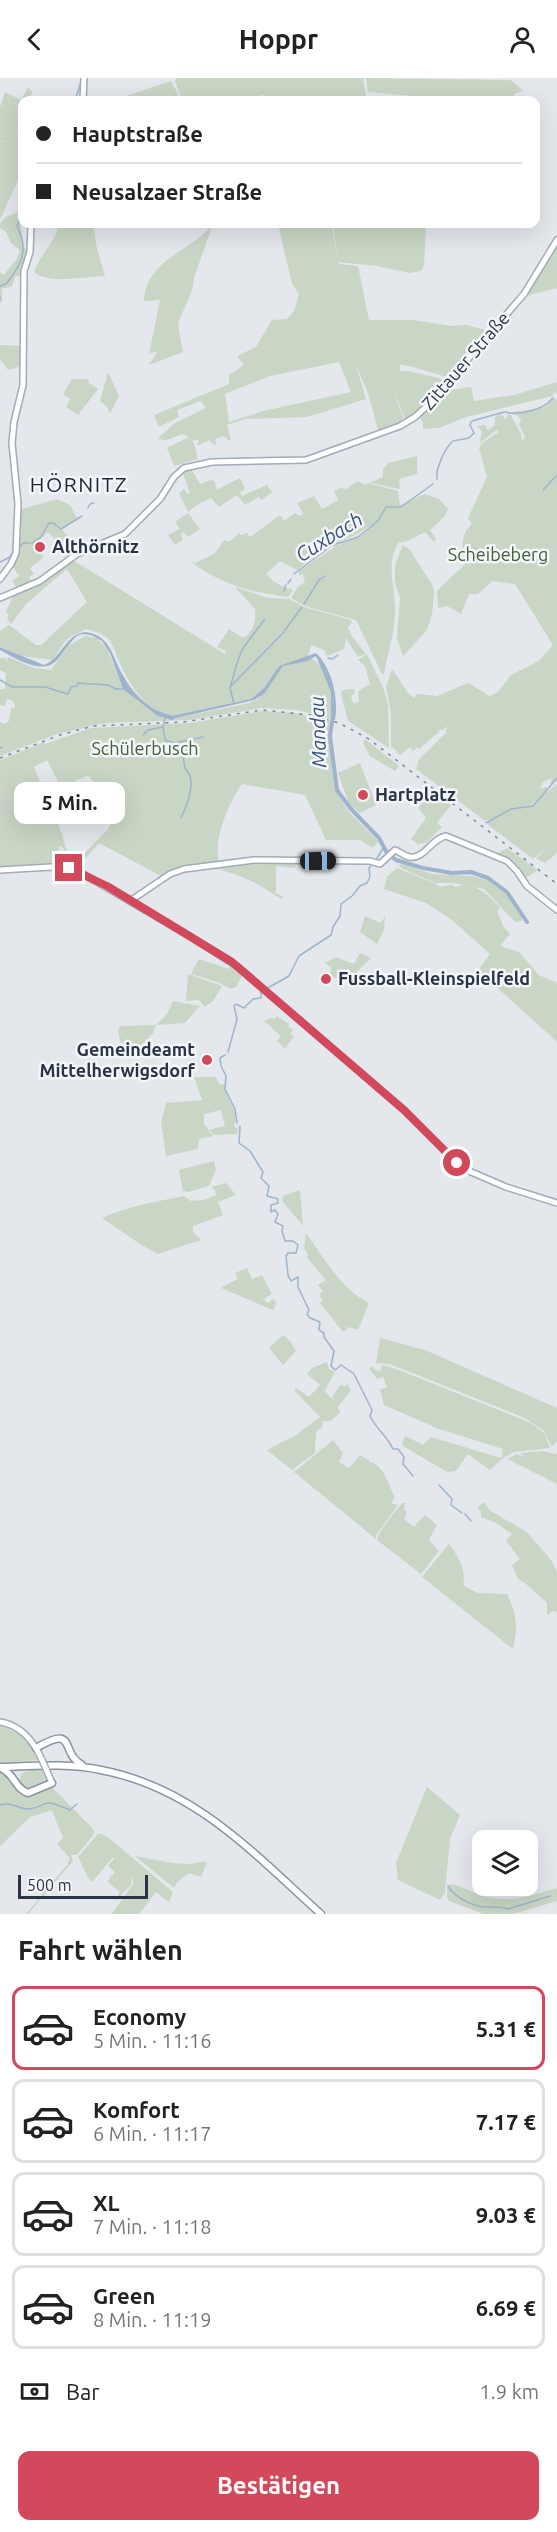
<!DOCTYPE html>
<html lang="de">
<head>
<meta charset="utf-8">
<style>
  body { margin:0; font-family:Ubuntu,sans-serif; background:#f2f2f2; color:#222; height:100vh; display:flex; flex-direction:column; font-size:22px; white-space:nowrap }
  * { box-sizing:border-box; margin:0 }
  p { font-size:20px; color:#767676 }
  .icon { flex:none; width:33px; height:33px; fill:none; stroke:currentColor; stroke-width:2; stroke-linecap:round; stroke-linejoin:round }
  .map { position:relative; height:1836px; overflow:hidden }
  .details { display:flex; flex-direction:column; background:#fff; flex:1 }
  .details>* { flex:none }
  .guide { position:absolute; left:18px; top:18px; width:522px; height:132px; border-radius:12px; box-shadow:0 6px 24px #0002; display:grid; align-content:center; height:132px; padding:0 18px; background:#fff }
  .controls { position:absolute; left:472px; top:1752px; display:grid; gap:12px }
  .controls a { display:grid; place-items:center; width:66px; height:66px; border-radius:12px; background:#fff; box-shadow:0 6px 24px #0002; font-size:30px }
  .scale { position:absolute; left:18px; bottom:15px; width:130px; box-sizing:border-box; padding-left:6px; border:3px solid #2b3445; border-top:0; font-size:16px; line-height:21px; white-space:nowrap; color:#2b3445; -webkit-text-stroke:4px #f4f6f9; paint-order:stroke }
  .end { position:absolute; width:27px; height:27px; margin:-14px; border:8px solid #d1495b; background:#fff; box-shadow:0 0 0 3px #fff }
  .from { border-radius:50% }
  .bubble { position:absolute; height:42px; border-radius:12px; background:#fff; box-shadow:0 6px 24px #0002; font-size:20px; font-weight:700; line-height:42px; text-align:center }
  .car { position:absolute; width:18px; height:36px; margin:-18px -9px; border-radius:8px; box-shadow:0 0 4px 2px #0007; background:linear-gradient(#222 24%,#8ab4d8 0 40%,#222 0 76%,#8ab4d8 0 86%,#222 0) }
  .guide b { display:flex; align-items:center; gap:21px; height:57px; font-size:22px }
  .guide b+b { border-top:2px solid #e0e0e0 }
  .guide i { width:15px; height:15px; background:#222 }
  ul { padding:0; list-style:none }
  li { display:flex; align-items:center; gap:18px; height:84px; margin:0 12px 9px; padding:0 6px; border:3px solid #e0e0e0; border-radius:12px }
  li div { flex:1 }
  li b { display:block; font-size:22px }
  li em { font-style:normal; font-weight:700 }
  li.selected { border-color:#d1495b }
  li>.icon { width:54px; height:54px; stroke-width:1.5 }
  h2 { padding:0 18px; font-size:27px; line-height:72px }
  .pay { display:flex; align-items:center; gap:15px; height:66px; padding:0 18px; font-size:22px }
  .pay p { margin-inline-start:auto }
  .primary-button { display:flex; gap:12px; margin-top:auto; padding:12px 18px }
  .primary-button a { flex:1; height:69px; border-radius:12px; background:#d1495b; color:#fff; font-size:24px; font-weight:700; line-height:69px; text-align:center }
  header { display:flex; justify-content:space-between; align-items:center; height:78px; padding:0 18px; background:#fff; font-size:27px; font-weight:700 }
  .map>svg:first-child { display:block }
</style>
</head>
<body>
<header><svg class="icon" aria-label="back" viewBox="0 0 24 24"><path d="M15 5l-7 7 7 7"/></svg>Hoppr<svg class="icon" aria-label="person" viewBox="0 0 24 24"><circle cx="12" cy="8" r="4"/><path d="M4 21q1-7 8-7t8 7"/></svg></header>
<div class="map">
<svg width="557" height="1836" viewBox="0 0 557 1836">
  <rect width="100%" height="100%" fill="#e4e7ec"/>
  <g fill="#c9d6c5" fill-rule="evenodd">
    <polygon points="177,0 363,0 367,22 232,22 263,20 265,17 224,22 182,22 175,3"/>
    <polygon points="366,0 503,2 511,2 523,13 514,16 515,22 459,22 368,14"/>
    <polygon points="171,3 181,22 111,22 111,20 120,20"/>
    <polygon points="28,10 33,14 27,22 22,22 22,53 11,57 22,54 19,81 22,83 22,93 0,142 0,64 4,63 0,63 0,29 5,14 21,22"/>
    <path d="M19,134L23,166L25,171L28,172L23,199L15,198L12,208L2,211V224L0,225V194L4,197L17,180L20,172L11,165L6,154L0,150C0,139 10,137 19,134Z"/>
    <path d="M55,146H93L97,171L105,198C88,198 48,207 34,194C40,177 52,167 58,151L55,150Z"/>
    <path d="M213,146L195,197L192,213L179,242L178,248L183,274L149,287L157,275L154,273L149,276L160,222L144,223C146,181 191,174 213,146Z"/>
    <path d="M278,146H332L338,184L333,146H426L424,187L421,193L410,195L377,188L338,184L339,186L358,188L369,242H413L451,248L467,247L489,253L450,300C438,297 409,286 400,287V293H408L447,302L421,332L406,343L390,305L405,344L383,353L378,352L368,315L356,287L366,321L307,339L245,341L227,347L231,363L223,358L215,361L216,368L209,362L197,368L199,361L193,363L189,360L194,365L198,381L174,388L167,370L189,359L182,356L167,362L157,361L175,345L206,330L201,323L177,332L179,339L159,349L154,337L229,306V297L244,287L237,278L256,269L272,242L287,241L294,233L299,216L292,206ZM339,284L351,314L263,333L229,344L225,316L270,298Z"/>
    <polygon points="557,165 557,210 526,218 525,218"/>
    <polygon points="18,211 23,212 22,288 8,292 0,281 0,267 21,268 22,214"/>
    <polygon points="108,294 119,318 110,336 107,329 100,323"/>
    <polygon points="72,301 88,301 89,305 98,311 78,337 66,329 70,321 63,316"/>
    <polygon points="557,304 557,316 555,314 552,318 466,339 439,350 423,351 423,345 420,339 444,313 471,309 474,323 514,317"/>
    <path d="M553,321H557V703L550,706L552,700L543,704L540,711L546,709L548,710L532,727L520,730L533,728L545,715L557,706V775L545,785L536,780L552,766L533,781L487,746L492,741L485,743L416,691L419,681L446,655V651L451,646L443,652H438L439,654L419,671L417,669L413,673L410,669L400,677L391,668V634L386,609L392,591L408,615L414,620L417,616L437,618L468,605L490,618L498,614L511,597L539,583L553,567L515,506L492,503L478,516H469L461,536L447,528L438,530L437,513L465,486C463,473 459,456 472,446L468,440L487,399L479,370L483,364L499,354L496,352L480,365L482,353L477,348L485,347L488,352L495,347V339L501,336L506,342L508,336L511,337L521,356L523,374L522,364L525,359L519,346L521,342L517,337L512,336L513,334L545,329Z"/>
    <polygon points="417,378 417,396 399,401 400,411 370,405 383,399 383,392 388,385"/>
    <polygon points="185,392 192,392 200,406 210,402 214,403 217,412 240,400 245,410 240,415 242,418 267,407 272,414 261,422 259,419 245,427 237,417 219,429 211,420 197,427 188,434 179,415 184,411 187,416 190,415 182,393"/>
    <path d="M358,403L365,407L367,405L398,413L400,427L425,416L439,421L448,431L445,438L430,452L436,461L434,464L425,454L408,463L398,465C385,489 396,510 395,535C394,556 388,575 384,596H382L356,542L305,528L291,520L298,509L305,504L303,496L299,498V493L336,468L359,459L371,450L370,448C346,463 319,472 297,492L280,483L266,496C274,505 282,509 293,512L288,519C250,514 223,507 191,484L196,485L215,475L224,462L229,464L239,455L241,457L247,455L250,459L280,437L284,443L295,435L300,438L303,436L297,425L314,418L322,431L338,422L334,413L341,410L348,411L351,407Z"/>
    <polygon points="57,421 70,427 77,440 62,451 68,459 60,467 48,454 33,468 44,479 30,490 34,496 29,499 32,504 18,511 12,503 19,498 13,489 18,476 20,429 22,431"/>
    <polygon points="188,435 200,451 188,459 183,454 181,456 183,462 175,467 168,457 180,451 175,444"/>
    <polygon points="403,467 410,472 415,480 433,508 434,515 432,537 427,552 403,578 397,560 400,520 395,505 395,487"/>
    <path d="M71,481L225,576L226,573L217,569L229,551L243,560C254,553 256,544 255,531L235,509L268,520L289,521L304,529L351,542L352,544L348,549L351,557L366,576L358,579L346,560L344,571L327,578L324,572L311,567L308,579L279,588L264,610L251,621L171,638C143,632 129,605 118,581C115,574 113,566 107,560C102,555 93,553 86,551L67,561L52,582L21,578L0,568V553L9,547L36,567H41L87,524L67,491L26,526L11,546L7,541L9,537L6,534L14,516Z"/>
    <path d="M85,558L96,560L107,570L123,611L151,633L172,641L249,625L258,621L283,588L312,581C331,591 335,622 331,641L297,632L262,630L190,642L104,645L57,656L0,678V644L4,646L9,643L11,630H14L15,627L12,622L7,621L5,628L0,627V611H5L6,595L0,592V580H6V586L8,579L34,590L51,592L68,568Z"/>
    <polygon points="367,576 383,609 388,626 389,670 348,643 341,616 342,612 354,611 355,615 351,618 353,625 359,624 358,613 370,606 365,588 358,582"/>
    <path d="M262,633L295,635L330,643L329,659L335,711L349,734L378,763L373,770L360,762H326L305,717L242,706C228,726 213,761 219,785L184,790L129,820L75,791V785L108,751L111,746L110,722L88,698L75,703L62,712L47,682L34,689L62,756L69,782L63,770L60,768L54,787L0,790V682L44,664L45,666L91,650L190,645ZM99,765L163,799L134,817L123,816L77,790Z"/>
    <polygon points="365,661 399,688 395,693 370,678 363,665"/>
    <polygon points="360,685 376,727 360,735 349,726 338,695"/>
    <polygon points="434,713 451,727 437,745 442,749 427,764 418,766 411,761 426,740 418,730"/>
    <polygon points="507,770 538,792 524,801 498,777 498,775"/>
    <polygon points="390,780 399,787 402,786 432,796 473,798 489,803 507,816 522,839 522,843 515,844 484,811 453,805 435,805 403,791"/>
    <path d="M255,783L293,784L296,786L295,790L276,788V814H273L284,819L281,821C250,799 208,779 172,798C159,804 149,816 137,822L138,825L227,878L245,892L134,822L172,796L185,792L214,788L217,791L225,793L219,790V787Z"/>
    <path d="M397,790L438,807L439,809L452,807L456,809C471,802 490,817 500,830L497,833L503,848L510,856L500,868L519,874L539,897L557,905V964L478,892L490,876L452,842L426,825L384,811L387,799Z"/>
    <polygon points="365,838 381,845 385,838 384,852 377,866 360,854"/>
    <polygon points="360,875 371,880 346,904 329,897 332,890 325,885 336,879 354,886"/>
    <polygon points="199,881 228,891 232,887 243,896 236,909 231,911 217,904 191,896"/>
    <polygon points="188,896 222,908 213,923 205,929 199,922 186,923"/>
    <polygon points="173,923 200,928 185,945 156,947 153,955 134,975 120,963 118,952 120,948 156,947 167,936"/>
    <polygon points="277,938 289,946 288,948 293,952 290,956 294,958 285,971 277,963 281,958 264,943 270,940 274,941"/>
    <path d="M194,999H216L219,1007L225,1006C224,1021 241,1032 234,1048L238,1051L237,1056L214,1057L209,1052L225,1048L221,1032L204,1036V1046L213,1058L199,1061L198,1071L166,1078L161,1044L166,1025L202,1022L204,1027Z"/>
    <polygon points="214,1083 216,1092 209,1108 188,1114 183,1113 179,1092"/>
    <path d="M226,1105L236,1117L218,1124L223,1137L193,1148V1154L201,1162L158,1176L140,1166L102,1140C131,1127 154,1124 184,1118L191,1123L204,1122L216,1117L215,1112L211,1109Z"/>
    <polygon points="300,1112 303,1148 283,1124 283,1118"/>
    <path d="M306,1155C323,1179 342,1212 369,1225L358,1252L349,1249L343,1254L320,1225L323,1222L319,1217L323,1213L318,1207L326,1202L307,1180L308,1176L304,1170Z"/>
    <polygon points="247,1190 252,1201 262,1197 272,1216 264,1221 267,1225 274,1221 276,1226 273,1232 221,1210 238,1201 235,1195"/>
    <polygon points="283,1257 291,1264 296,1273 283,1287 269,1270"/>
    <polygon points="380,1260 425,1272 557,1330 557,1363 552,1369 544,1353 525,1340 390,1286 376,1285"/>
    <polygon points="327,1284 329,1291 335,1294 325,1312 321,1309 336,1325 332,1319 341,1306 344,1309 347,1306 351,1312 338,1329 340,1335 330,1343 323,1343 323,1348 316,1354 315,1375 292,1392 267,1372 296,1357 320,1339 294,1312 296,1310 309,1319 320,1307 307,1296 312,1290"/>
    <polygon points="382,1287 399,1292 531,1345 545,1356 550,1370 514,1374 503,1380 490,1392 468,1376 456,1393 447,1394 403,1368 402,1364 406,1358 423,1367 431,1359 501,1380 503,1371 439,1351 384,1327 380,1311 387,1310 383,1299 377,1301 369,1290 373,1288 375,1292 380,1293"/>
    <path d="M333,1362L343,1375L339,1384L349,1390L360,1377L370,1383L369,1385L372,1384C387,1393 387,1405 395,1419L391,1425L398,1427L376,1457V1461L294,1394Z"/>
    <polygon points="542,1373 557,1376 557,1406 507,1381 517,1376 525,1379 520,1375"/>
    <polygon points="484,1424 489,1432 527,1454 551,1482 557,1494 557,1535 553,1533 547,1537 547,1525 525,1505 518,1501 512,1487 520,1481 506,1463 512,1456 496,1445 481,1439 481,1433 477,1430"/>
    <path d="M402,1425H405L404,1432L407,1434L404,1441L414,1449L425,1437L437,1447L429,1462L439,1473L421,1496L377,1462C377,1455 396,1433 402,1425Z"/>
    <path d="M449,1466C458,1478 467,1493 463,1507L478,1515L507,1516C517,1535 518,1550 513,1571L422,1499Z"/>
    <path d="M0,1648C20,1653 30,1664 38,1682L0,1685Z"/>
    <polygon points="43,1691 48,1703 31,1712 24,1711 19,1704 21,1696 29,1692"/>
    <polygon points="0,1693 12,1701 20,1716 30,1718 51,1708 94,1752 94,1756 77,1777 71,1777 73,1783 28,1836 26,1836 67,1787 70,1780 57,1766 63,1760 52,1732 30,1739 0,1768"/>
    <polygon points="427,1709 460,1737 450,1761 445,1815 440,1822 398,1802 396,1785"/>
    <polygon points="98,1756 102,1756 110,1761 173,1814 169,1824 156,1814 139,1836 112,1836 133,1806 133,1796 131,1807 114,1824 120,1814 108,1804 110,1799 114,1796 114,1793 108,1788 114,1781 113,1779 92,1804 90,1803 78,1779"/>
    <path d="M135,1778C153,1781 170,1786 189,1786C196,1786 200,1782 207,1784L201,1799L189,1795L178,1803L174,1810Z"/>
    <path d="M451,1806C463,1808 474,1816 487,1819C515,1825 531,1817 557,1810V1823L513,1836H484L449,1823L447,1820V1809Z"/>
  </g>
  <path fill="#9fb4cc" d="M86,554C112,558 112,580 124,599C133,616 152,634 171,638L251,621L264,610L279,588L316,575C332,590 339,621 335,642L331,641V614L316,578L308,583L283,588L264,616L254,622L172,641L155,636L123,611L110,575L102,563L91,557L82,556L77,558C68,566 63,576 55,584C41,597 13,579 0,572V569L44,587C62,580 65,556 86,554Z"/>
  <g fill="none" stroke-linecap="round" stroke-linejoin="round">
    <g stroke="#9fb4cc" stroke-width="1.5">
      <polyline points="75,22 81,4"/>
      <path d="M0,208L6,206C22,187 29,171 17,148L19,143L22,142"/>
      <polyline points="0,219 0,221"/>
      <path d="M505,334C520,338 543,332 553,320"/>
      <polyline points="472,343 504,334"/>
      <polyline points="453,363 469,360 474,355 470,347 471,344"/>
      <path d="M437,401C435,392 445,370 452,364"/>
      <polyline points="543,412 557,397"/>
      <polyline points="88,430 90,426 94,425"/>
      <polyline points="32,465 41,459 49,445 53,445 61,451 82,438"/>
      <polyline points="19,470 23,465 30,465"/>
      <polyline points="0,484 10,479 14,473"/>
      <polyline points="294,496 331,468 358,459 378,443 386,429 401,429 433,406"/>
      <polyline points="288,505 291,501"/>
      <polyline points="284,513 286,507"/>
      <polyline points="304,526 319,502 325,498"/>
      <polyline points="285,552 302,529"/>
      <polyline points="328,580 332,581 338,577"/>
      <polyline points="0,602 12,609 45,609 68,616 71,609 77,608 78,605 108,607 116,611 125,611"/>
      <polyline points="230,609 284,554"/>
      <polyline points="234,626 230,610 237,585 243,570 265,541"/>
      <path d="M163,649L165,662C186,668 181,672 185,690C186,693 189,695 190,698C194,711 186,729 181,740"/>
      <polyline points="143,657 148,652 163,649 165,640"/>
      <polyline points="175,665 203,659"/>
      <polyline points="0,669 2,670"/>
      <polyline points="486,745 511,731 533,728 557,700"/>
      <polyline points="376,782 383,770"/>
      <polyline points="266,911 289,898 299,878 331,857 333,849 340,838 341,826 352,818 360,808 367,805 370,799 369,790 373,786"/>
      <polyline points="228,974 237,941 234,928 236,926 244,930 253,921 261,920 261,913"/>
      <polyline points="225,977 220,980 221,988 226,998 225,1011 235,1031 237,1045"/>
      <path d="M240,1048L239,1065L250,1073L263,1094L261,1100L269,1108L267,1118L278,1121V1125L271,1127V1134L275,1132L278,1136L275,1144L283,1148L282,1153L285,1163H293L298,1167L296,1175H288L286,1178L288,1197L291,1203L298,1199V1209L309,1232L307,1236L310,1240L320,1244L319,1252L324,1255V1259L334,1273L331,1288L335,1292L341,1287L354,1296L372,1332L370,1338C376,1351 388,1359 393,1371H398L404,1379L403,1386L413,1398"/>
      <polyline points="439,1407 452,1421 451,1427 462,1435"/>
      <polyline points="465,1436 471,1443"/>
      <path d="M0,1727C11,1723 19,1732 29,1731C47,1729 41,1720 62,1729"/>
      <polyline points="63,1729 70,1732 77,1726"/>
      <path d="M448,1808C455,1820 475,1830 489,1829C497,1829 501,1828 508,1831L550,1818"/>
    </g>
    <g stroke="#9fb4cc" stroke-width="4">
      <polyline points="157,635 172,640"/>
      <polyline points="333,638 330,658 337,712 351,731 379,760 387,775 396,782 423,790 452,795 471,794 488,800 507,814 527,844"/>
    </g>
    <defs>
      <g id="major">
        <polyline points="83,22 84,0"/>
        <polyline points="0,501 11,486 16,475 18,426 12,365 14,344 23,307 24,193 30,174 31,146"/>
        <polyline points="0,520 40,503 77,476 125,456 160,421 174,399 184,390 212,384 306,382 400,348 415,339 429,326 524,216 557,162"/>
        <polyline points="0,792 51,789 80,794 188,857 238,889 404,1032 457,1085 469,1093 506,1109 557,1125"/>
        <path d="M130,823L170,796L184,791L254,782L370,783L380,786L395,772C400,774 404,778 409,779C424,782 432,760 446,758L507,783L517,793L527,808L557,832"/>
        <path d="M0,1644C21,1647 34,1664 42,1682"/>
        <polyline points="46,1691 52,1705"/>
      </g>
      <g id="highway">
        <path d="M36,1670C78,1646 59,1674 82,1687"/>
        <path d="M0,1689C33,1688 68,1685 101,1692C195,1710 253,1775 321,1836"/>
        <path d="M1,1690C15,1696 15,1711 28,1715L52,1705"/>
      </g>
    </defs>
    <use href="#major" stroke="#a3abb8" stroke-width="8"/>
    <use href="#highway" stroke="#8b94a3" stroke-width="9"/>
    <use href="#major" stroke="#fff" stroke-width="5"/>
    <use href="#highway" stroke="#fff" stroke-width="6"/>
    <polyline stroke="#7d8696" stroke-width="1.5" stroke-dasharray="3 6" stroke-linecap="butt" points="0,680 60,657 93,648 183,644 262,632 310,637 339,645 369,661 557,806"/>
    <defs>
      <polyline id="major-bridge" points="42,1682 46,1691"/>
    </defs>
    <use href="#major-bridge" stroke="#a3abb8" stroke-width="8" stroke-linecap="butt"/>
    <use href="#major-bridge" stroke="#fff" stroke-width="5"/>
  </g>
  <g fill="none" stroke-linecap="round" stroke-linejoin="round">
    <polyline stroke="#d1495b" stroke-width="8" points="69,790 107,808 232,884 404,1032 457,1085"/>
  </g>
  <g fill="#d1495b" stroke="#f4f6f9" stroke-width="2">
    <circle cx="40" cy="469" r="6"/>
    <circle cx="363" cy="717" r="6"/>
    <circle cx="326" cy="901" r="6"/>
    <circle cx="207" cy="982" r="6"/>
  </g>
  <g text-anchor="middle" stroke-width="5" stroke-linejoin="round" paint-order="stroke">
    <g font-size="18" fill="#2b3445" stroke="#f4f6f9">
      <text transform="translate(466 283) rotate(-49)" y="6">Zittauer Straße</text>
    </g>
    <g font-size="18" font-weight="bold" fill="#2b3445" stroke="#f4f6f9" text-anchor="start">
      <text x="52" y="475">Althörnitz</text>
      <text x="375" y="723">Hartplatz</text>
      <text x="338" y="907">Fussball-Kleinspielfeld</text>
      <text x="195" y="978" text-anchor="end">Gemeindeamt<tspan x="195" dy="21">Mittelherwigsdorf</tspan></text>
    </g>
    <g font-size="18" fill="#3f6138" stroke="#f4f6f9">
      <text x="498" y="483">Scheibeberg</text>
      <text x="145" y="677">Schülerbusch</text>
    </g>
    <g font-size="20" font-style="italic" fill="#34527a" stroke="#f4f6f9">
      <text transform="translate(329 459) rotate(-32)" y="7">Cuxbach</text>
      <text transform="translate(318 654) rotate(-92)" y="7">Mandau</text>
    </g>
    <g font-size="21" letter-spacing="1.5" fill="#1d2536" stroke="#f4f6f9">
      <text x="79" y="414">HÖRNITZ</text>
    </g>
  </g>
</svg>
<div class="controls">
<a><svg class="icon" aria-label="layers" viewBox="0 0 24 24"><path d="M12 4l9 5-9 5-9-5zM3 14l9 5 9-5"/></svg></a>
</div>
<div class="scale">500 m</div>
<i class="end from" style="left:457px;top:1085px"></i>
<i class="end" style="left:69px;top:790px"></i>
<div class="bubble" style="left:14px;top:704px;width:111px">5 Min.</div>
<i class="car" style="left:318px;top:783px;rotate:89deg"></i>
<div class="guide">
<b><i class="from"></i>Hauptstraße</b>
<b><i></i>Neusalzaer Straße</b>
</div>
</div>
<section class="details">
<h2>Fahrt wählen</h2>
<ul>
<li class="selected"><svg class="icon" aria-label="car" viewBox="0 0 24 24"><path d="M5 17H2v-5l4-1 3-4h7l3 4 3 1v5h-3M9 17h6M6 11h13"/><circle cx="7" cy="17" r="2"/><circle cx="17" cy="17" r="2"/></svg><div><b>Economy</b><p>5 Min. · 11:16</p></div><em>5.31 €</em></li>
<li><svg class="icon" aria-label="car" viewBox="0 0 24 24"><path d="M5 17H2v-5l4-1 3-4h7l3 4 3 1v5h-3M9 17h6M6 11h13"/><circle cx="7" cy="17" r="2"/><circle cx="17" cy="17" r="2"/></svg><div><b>Komfort</b><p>6 Min. · 11:17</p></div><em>7.17 €</em></li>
<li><svg class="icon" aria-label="car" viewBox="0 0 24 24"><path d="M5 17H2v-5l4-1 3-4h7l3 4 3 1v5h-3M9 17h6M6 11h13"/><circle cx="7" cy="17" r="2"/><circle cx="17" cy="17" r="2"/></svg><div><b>XL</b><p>7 Min. · 11:18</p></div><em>9.03 €</em></li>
<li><svg class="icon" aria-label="car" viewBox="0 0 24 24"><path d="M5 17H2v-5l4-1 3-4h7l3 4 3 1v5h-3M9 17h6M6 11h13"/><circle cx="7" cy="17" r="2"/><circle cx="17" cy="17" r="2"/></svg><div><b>Green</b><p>8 Min. · 11:19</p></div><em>6.69 €</em></li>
</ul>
<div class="pay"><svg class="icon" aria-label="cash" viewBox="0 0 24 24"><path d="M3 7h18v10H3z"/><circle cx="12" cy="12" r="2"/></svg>Bar<p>1.9 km</p></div>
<div class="primary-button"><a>Bestätigen</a></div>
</section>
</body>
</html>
